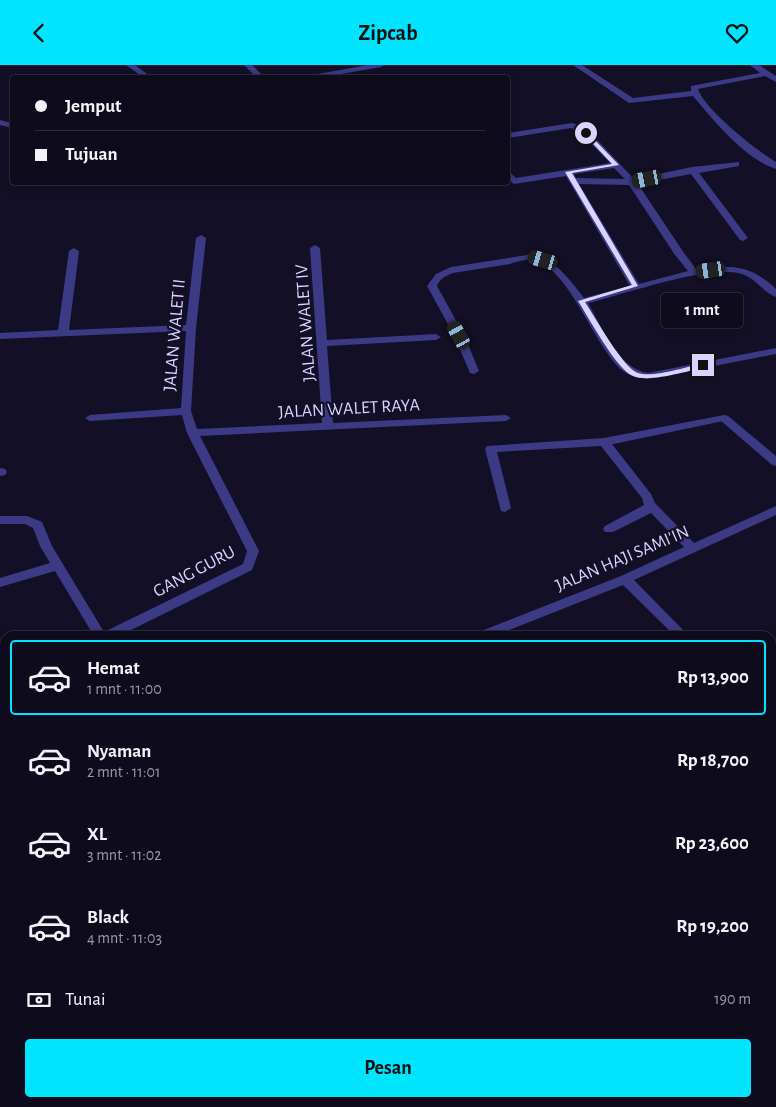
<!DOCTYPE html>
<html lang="id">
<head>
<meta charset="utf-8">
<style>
  body { margin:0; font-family:"Alegreya Sans",sans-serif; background:#171425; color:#f1f3f6; height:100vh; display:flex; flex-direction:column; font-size:19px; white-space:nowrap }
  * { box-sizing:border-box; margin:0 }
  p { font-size:16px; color:#9b9ba3 }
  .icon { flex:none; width:28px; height:28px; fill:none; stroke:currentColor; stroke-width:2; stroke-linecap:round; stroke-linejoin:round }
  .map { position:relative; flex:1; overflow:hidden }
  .side { position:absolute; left:0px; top:566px; width:776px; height:476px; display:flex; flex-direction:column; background:#0e0b1c; border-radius:15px 15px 0 0; box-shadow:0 2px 8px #0003,0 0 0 1px #2e2b3b }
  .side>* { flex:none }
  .banner { position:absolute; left:10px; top:10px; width:500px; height:110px; border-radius:5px; box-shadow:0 2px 8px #0003,0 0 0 1px #2e2b3b; display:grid; align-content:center; height:110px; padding:0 25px; background:#0e0b1c }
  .end { position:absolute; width:22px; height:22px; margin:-11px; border:6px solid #d9d4ff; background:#111; box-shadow:0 0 0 2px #111 }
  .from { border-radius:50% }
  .bubble { position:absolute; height:35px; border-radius:5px; background:#0e0b1c; box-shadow:0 2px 8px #0003,0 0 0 1px #2e2b3b; font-size:16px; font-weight:700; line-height:35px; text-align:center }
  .car { position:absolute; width:15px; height:30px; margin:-15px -8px; border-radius:6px; box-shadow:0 0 4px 1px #0007; background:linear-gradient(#222 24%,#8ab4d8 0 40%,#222 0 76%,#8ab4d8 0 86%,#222 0) }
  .banner b { display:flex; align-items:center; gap:18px; height:48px; font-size:19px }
  .banner b+b { border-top:1px solid #2e2b3b }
  .banner i { width:12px; height:12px; background:#f1f3f6 }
  ul { padding:9px 0 0; list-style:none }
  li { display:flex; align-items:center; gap:15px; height:75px; margin:0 10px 8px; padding:0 15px; border:2px solid transparent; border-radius:5px }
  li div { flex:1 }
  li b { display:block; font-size:19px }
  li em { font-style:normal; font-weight:700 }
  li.current { border-color:#00e5ff }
  li>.icon { width:45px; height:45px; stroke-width:1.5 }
  .pay { display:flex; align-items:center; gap:12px; height:55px; padding:0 25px; font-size:19px }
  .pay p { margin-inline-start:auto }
  .action { display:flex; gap:10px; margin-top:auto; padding:10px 25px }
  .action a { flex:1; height:58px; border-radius:5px; background:#00e5ff; color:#111; font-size:20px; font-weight:700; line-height:58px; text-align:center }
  header { display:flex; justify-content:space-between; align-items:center; height:65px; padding:0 25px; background:#00e5ff; color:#111; font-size:22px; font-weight:700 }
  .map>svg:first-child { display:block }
</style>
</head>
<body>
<header><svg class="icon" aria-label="back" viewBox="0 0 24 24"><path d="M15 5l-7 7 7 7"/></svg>Zipcab<svg class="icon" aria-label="heart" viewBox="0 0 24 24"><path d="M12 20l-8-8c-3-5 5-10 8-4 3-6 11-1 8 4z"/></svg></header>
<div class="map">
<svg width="776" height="1042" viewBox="0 0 776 1042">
  <rect width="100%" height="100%" fill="#130f26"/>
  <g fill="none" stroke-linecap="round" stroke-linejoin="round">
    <polygon fill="#3d3a85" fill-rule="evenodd" points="724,350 729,353 728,355 604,381 598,377 604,373"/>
    <g fill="#3d3a85" fill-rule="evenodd">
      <polygon points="126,0 135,0 151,12 143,12"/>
      <polygon points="244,0 252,0 264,12 256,12"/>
      <polygon points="368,0 385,0 381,2 323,12 308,12 312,10"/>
      <path d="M573,0H582L633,33L691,26V21L760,8L750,0H759L776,11V17L765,11L698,24C704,44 757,86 776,97V104C745,94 713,55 693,31L629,38Z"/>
      <polygon points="0,55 12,58 12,63 0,60"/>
      <path d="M572,58L585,62L634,114L692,102L739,97V101L699,108L748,173L743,176L740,175L691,109L638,119L684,188L696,204C730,200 750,199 776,224V232C763,228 755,211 738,208C703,201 625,229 588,238C602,262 618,304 648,308L776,283V289L648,314C641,313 633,312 626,308C596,289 570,200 532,195C526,194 516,197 510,199C491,202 472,205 453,208C446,211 440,213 437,221L464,270L479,306L474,309L470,308L454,270L427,221L436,209L451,202L533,189C557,196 570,215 584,233L630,221L566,111L514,119L508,114V106L516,113L610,98L579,66L571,63L508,73V68ZM614,103L625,114L576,113L574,109ZM579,119L629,120L675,190L688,206L639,219Z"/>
      <polygon points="201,170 206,173 196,263 191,346 197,364 322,358 310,183 315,180 320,183 327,275 436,269 441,272 436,275 327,281 333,358 506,350 511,353 506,356 200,371 259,486 252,505 119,571 94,571 55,506 0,522 0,513 50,498 40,481 33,463 25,459 0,459 0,451 27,451 42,457 52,481 104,567 243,499 247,486 187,368 182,350 90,356 85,353 90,350 181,343 186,266 0,274 0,268 58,265 69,186 74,183 79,186 69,265 186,260 196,173"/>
      <polygon points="724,350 728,351 776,391 776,401 772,400 720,355 719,353"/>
      <polygon points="604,373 608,374 651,429 655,438 694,478 776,441 776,450 634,515 689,571 675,571 623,520 494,571 475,571 476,568 621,511 684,482 651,448 613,467 605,467 603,464 605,461 644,440 642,433 601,381 497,387 511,443 505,447 501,446 485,384 487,381"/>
      <polygon points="0,403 5,404 7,407 5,410 0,411"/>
      <polygon points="5,614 5,625 0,626 0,615"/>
      <polygon points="771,668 776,669 776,684 771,682"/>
      <polygon points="776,758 776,770 771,772 771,759"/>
      <polygon points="5,799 5,813 0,815 0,801"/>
      <polygon points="771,939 776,941 776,961 771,959"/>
      <rect x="771" y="967" width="5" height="16"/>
      <polygon points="229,1038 249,1038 251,1042 231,1042"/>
      <polygon points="373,1038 392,1038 394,1042 375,1042"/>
    </g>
  </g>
  <path fill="#d9d4ff" d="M584,67H587L619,100L572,108L638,221L585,237C595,252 623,303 638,308C653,313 687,302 703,298L705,299V302C688,306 649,318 633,311C616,304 589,253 578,236L632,220L565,107L612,99L584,69Z"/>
  <g text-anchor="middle" stroke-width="4.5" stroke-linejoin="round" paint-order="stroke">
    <g font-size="18" fill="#d9d4ff" stroke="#130f26">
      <text transform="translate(305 258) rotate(-94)" y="6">JALAN WALET IV</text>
      <text transform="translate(174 270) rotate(-85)" y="6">JALAN WALET II</text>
      <text transform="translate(349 343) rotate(-3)" y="6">JALAN WALET RAYA</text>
      <text transform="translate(622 493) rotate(-23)" y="6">JALAN HAJI SAMI'IN</text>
      <text transform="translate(194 506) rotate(-28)" y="6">GANG GURU</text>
    </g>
  </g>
</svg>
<i class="end from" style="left:586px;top:68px"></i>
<i class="end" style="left:703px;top:300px"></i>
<div class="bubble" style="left:661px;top:228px;width:82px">1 mnt</div>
<i class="car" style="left:647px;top:114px;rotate:259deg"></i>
<i class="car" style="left:543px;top:195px;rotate:286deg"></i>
<i class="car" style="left:711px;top:205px;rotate:262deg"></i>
<i class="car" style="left:459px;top:270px;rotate:331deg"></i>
<div class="banner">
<b><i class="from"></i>Jemput</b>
<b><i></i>Tujuan</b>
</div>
<section class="side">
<ul>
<li class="current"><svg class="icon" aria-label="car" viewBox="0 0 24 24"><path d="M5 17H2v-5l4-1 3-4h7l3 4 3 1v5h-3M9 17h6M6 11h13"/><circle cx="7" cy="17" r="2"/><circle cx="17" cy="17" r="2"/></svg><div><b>Hemat</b><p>1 mnt · 11:00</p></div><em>Rp 13,900</em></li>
<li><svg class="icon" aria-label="car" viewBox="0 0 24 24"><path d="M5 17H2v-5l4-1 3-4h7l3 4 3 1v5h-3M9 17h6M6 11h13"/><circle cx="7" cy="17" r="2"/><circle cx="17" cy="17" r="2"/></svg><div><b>Nyaman</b><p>2 mnt · 11:01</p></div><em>Rp 18,700</em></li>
<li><svg class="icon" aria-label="car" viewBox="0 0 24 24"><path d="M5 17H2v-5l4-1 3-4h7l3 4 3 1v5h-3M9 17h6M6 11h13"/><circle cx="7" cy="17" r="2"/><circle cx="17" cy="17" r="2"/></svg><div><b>XL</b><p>3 mnt · 11:02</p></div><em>Rp 23,600</em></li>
<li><svg class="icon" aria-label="car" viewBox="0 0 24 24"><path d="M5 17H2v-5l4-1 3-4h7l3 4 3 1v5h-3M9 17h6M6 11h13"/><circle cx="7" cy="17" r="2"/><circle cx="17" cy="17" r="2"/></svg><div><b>Black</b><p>4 mnt · 11:03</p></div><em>Rp 19,200</em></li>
</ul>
<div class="pay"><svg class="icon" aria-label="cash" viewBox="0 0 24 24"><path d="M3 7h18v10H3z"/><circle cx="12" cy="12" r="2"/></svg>Tunai<p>190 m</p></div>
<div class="action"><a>Pesan</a></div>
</section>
</div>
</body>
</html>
